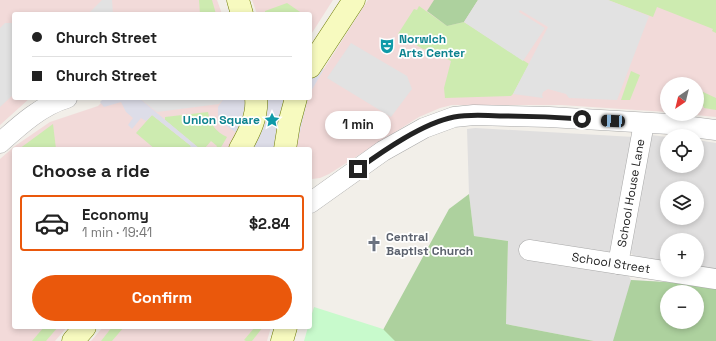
<!DOCTYPE html>
<html lang="en">
<head>
<meta charset="utf-8">
<style>
  body { margin:0; font-family:"Space Grotesk",sans-serif; background:#f6f6f6; color:#222; height:100vh; display:flex; flex-direction:column; font-size:15px; white-space:nowrap }
  * { box-sizing:border-box; margin:0 }
  p { font-size:13px; color:#767676 }
  .icon { flex:none; width:22px; height:22px; fill:none; stroke:currentColor; stroke-width:2; stroke-linecap:round; stroke-linejoin:round }
  .map { position:relative; flex:1; overflow:hidden }
  .drawer { position:absolute; left:12px; top:147px; width:300px; height:182px; display:flex; flex-direction:column; background:#fff; border-radius:4px; box-shadow:0 2px 6px #0003 }
  .drawer>* { flex:none }
  .top-card { position:absolute; left:12px; top:12px; width:300px; height:88px; border-radius:4px; box-shadow:0 2px 6px #0003; display:grid; align-content:center; height:88px; padding:0 20px; background:#fff }
  .needle { width:26px; rotate:215deg }
  .buttons { position:absolute; left:660px; top:77px; display:grid; gap:8px }
  .buttons a { display:grid; place-items:center; width:44px; height:44px; border-radius:50%; background:#fff; box-shadow:0 2px 6px #0003; font-size:20px }
  .end { position:absolute; width:18px; height:18px; margin:-9px; border:5px solid #222; background:#fff; box-shadow:0 0 0 2px #fff }
  .from { border-radius:50% }
  .bubble { position:absolute; height:28px; border-radius:14px; background:#fff; box-shadow:0 2px 6px #0003; font-size:13px; font-weight:600; line-height:28px; text-align:center }
  .car { position:absolute; width:12px; height:24px; margin:-12px -6px; border-radius:5px; box-shadow:0 0 3px 1px #0007; background:linear-gradient(#222 24%,#8ab4d8 0 40%,#222 0 76%,#8ab4d8 0 86%,#222 0) }
  .top-card b { display:flex; align-items:center; gap:14px; height:38px; font-size:15px }
  .top-card b+b { border-top:1px solid #e0e0e0 }
  .top-card i { width:10px; height:10px; background:#222 }
  ul { padding:0; list-style:none }
  li { display:flex; align-items:center; gap:12px; height:56px; margin:0 8px 6px; padding:0 12px; border:2px solid transparent; border-radius:4px }
  li div { flex:1 }
  li b { display:block; font-size:15px }
  li em { font-style:normal; font-weight:600 }
  li.selected { border-color:#ea580c }
  li>.icon { width:36px; height:36px; stroke-width:1.5 }
  h2 { padding:0 20px; font-size:18px; line-height:48px }
  .action { display:flex; gap:8px; margin-top:auto; padding:8px 20px }
  .action a { flex:1; height:46px; border-radius:24px; background:#ea580c; color:#fff; font-size:16px; font-weight:600; line-height:46px; text-align:center }
  .map>svg:first-child { display:block }
</style>
</head>
<body>
<div class="map">
<svg width="716" height="341" viewBox="0 0 716 341">
  <rect width="100%" height="100%" fill="#f2efe9"/>
  <g fill="#e0dfdf" fill-rule="evenodd">
    <path d="M475,128L634,137L613,249L631,280L716,285V341H594L506,324L508,241L474,236L469,194L467,129ZM667,292H697V322H667Z"/>
    <path d="M651,135L667,137V166H697V140L716,143V272L697,270V240H667V265L636,258L629,251ZM667,188H697V218H667Z"/>
  </g>
  <g fill="#f2dad9">
    <polygon points="0,0 217,0 222,14 14,14 14,98 30,98 0,125"/>
    <polygon points="252,0 333,0 310,36 310,14 257,14"/>
    <polygon points="368,0 716,0 716,117 685,114 697,114 697,84 667,84 667,112 561,105 452,105 440,108 419,117 329,174 320,178 312,179 310,178 310,149 296,149 307,100 308,98 310,98 310,93 318,78"/>
    <polygon points="117,98 243,98 240,127 228,149 14,149 14,327 67,327 55,341 0,341 0,159 15,146 50,122 98,106 104,100"/>
    <polygon points="103,327 271,327 267,341 91,341"/>
  </g>
  <g fill="#cdebb0">
    <polygon points="199,0 212,0 216,14 200,14"/>
    <polygon points="608,0 716,0 716,33 712,31 713,29 657,7 653,17"/>
    <polygon points="287,3 303,14 265,14 265,11"/>
    <polygon points="419,6 447,26 464,22 529,64 513,94 511,96 445,98 444,88 451,61 429,50 423,49 398,34 414,9 417,10"/>
    <polygon points="631,71 640,75 630,100 621,100"/>
    <polygon points="701,91 716,98 716,110 704,108 700,97"/>
    <path d="M208,112C210,124 216,132 227,137L220,149L216,148L217,146L211,141L205,148L206,149H200L165,120V117Z"/>
    <polygon points="152,115 191,146 190,148 191,149 164,149 162,148 161,149 155,149 136,133"/>
    <polygon points="53,124 56,149 19,149"/>
    <polygon points="44,327 58,327 46,341 32,341"/>
    <polygon points="112,327 124,327 112,341 101,341"/>
    <polygon points="255,327 263,327 252,341 246,341 244,340"/>
  </g>
  <g fill="#add19e" fill-rule="evenodd">
    <polygon points="434,0 478,0 464,22 447,26 427,11"/>
    <polygon points="469,194 474,236 508,241 506,324 594,341 377,341 449,209"/>
    <path d="M631,280L716,285V341H613ZM667,292H697V322H667Z"/>
  </g>
  <polygon fill="#c8facc" points="314,307 383,329 395,341 304,341 308,327 310,327 310,320"/>
  <g fill="#e2e2e2">
    <polygon points="102,0 112,0 113,14 88,14"/>
    <polygon points="478,0 608,0 649,16 617,100 569,98 566,94 548,89 543,92 542,95 543,98 513,94 548,27 520,10 519,12 545,28 523,61 464,22"/>
    <polygon points="5,23 14,23 14,94 0,107 0,28"/>
    <polygon points="351,43 407,76 412,89 391,117 327,78"/>
    <polygon points="139,98 224,98 219,104 157,112"/>
  </g>
  <g fill="#dddde8">
    <polygon points="310,59 324,69 310,93"/>
    <polygon points="104,98 139,98 200,149 191,149 190,148 191,146 152,115 146,121 141,118 132,129 128,125 133,118 126,112 121,102 104,107 100,102"/>
    <polygon points="224,98 308,98 296,149 228,149 237,133 225,125 218,118 218,107"/>
  </g>
  <g fill="none" stroke-linecap="round" stroke-linejoin="round">
    <defs>
      <g id="street">
        <path d="M0,143C20,125 42,105 67,98"/>
        <polyline points="310,203 383,151 424,128 454,117 474,115 549,117 669,124 716,130"/>
        <polyline points="529,250 716,279"/>
        <polyline points="618,264 644,123"/>
      </g>
      <g id="secondary">
        <polyline points="238,0 242,14"/>
        <polyline points="310,67 354,0"/>
        <path d="M240,149C249,133 258,116 256,98"/>
        <polyline points="285,149 289,124 296,98"/>
        <polyline points="73,341 85,327"/>
        <polyline points="282,341 286,327"/>
      </g>
    </defs>
    <use href="#street" stroke="#a9a9a9" stroke-width="21"/>
    <use href="#secondary" stroke="#707d05" stroke-width="23"/>
    <use href="#street" stroke="#fff" stroke-width="20"/>
    <use href="#secondary" stroke="#f7fabf" stroke-width="22"/>
  </g>
  <g fill="none" stroke-linecap="round" stroke-linejoin="round">
    <path stroke="#222" stroke-width="5" d="M358,169C383,151 423,123 454,117C469,114 485,115 500,116C527,116 555,117 582,119"/>
  </g>
  <defs>
    <symbol id="theatre-bare" viewBox="-9 -9 18 18"><path d="M-5-5.5Q0-4 5-5.5V0Q5 5 0 6Q-5 5-5 0ZM-3.3-2.5H-1v1.5H-3.3ZM1-2.5H3.3v1.5H1ZM-2.8 1Q0 5.5 2.8 1Z" fill="#0f9aa8" stroke="#fff" stroke-width="2.5" paint-order="stroke"/></symbol>
    <symbol id="sight-bare" viewBox="-9 -9 18 18"><path d="M0-6L1.8-2.2L6-1.7L2.9 1.2L3.7 5.4L0 3.3L-3.7 5.4L-2.9 1.2L-6-1.7L-1.8-2.2Z" fill="#0f9aa8" stroke="#fff" stroke-width="2.5" paint-order="stroke"/></symbol>
    <symbol id="church-bare" viewBox="-9 -9 18 18"><path d="M-1.2-6h2.4v3.5h3.3v2.4h-3.3V6h-2.4V-.1h-3.3v-2.4h3.3Z" fill="#6b7280" stroke="#fff" stroke-width="2.5" paint-order="stroke"/></symbol>
  </defs>
  <g fill-rule="evenodd">
    <use href="#theatre-bare" x="376" y="35" width="22" height="22"/>
    <use href="#sight-bare" x="261" y="109" width="22" height="22"/>
    <use href="#church-bare" x="363" y="233" width="22" height="22"/>
  </g>
  <g text-anchor="middle" stroke-width="3.5" stroke-linejoin="round" paint-order="stroke">
    <g font-size="12" font-weight="bold" fill="#0d838f" stroke="#fff" text-anchor="start">
      <text x="399" y="43">Norwich<tspan x="399" dy="14">Arts Center</tspan></text>
      <text x="260" y="124" text-anchor="end">Union Square</text>
    </g>
    <g font-size="12" fill="#222" stroke="#fff">
      <text transform="translate(631 193) rotate(-80)" y="4">School House Lane</text>
      <text transform="translate(611 263) rotate(9)" y="4">School Street</text>
    </g>
    <g font-size="12" font-weight="bold" fill="#5b616d" stroke="#fff" text-anchor="start">
      <text x="386" y="241">Central<tspan x="386" dy="14">Baptist Church</tspan></text>
    </g>
  </g>
</svg>
<div class="buttons">
<a><svg class="needle" viewBox="-14 -14 28 28"><path d="M0-13l5 13h-10z" fill="#e53935"/><path d="M0 13l5-13h-10z" fill="#767676"/></svg></a>
<a><svg class="icon" aria-label="locate" viewBox="0 0 24 24"><circle cx="12" cy="12" r="6"/><path d="M12 2v4M12 18v4M2 12h4M18 12h4"/></svg></a>
<a><svg class="icon" aria-label="layers" viewBox="0 0 24 24"><path d="M12 4l9 5-9 5-9-5zM3 14l9 5 9-5"/></svg></a>
<a>+</a>
<a>−</a>
</div>
<i class="end from" style="left:582px;top:119px"></i>
<i class="end" style="left:358px;top:169px"></i>
<div class="bubble" style="left:325px;top:111px;width:66px">1 min</div>
<i class="car" style="left:613px;top:121px;rotate:273deg"></i>
<div class="top-card">
<b><i class="from"></i>Church Street</b>
<b><i></i>Church Street</b>
</div>
<section class="drawer">
<h2>Choose a ride</h2>
<ul>
<li class="selected"><svg class="icon" aria-label="car" viewBox="0 0 24 24"><path d="M5 17H2v-5l4-1 3-4h7l3 4 3 1v5h-3M9 17h6M6 11h13"/><circle cx="7" cy="17" r="2"/><circle cx="17" cy="17" r="2"/></svg><div><b>Economy</b><p>1 min · 19:41</p></div><em>$2.84</em></li>
</ul>
<div class="action"><a>Confirm</a></div>
</section>
</div>
</body>
</html>
